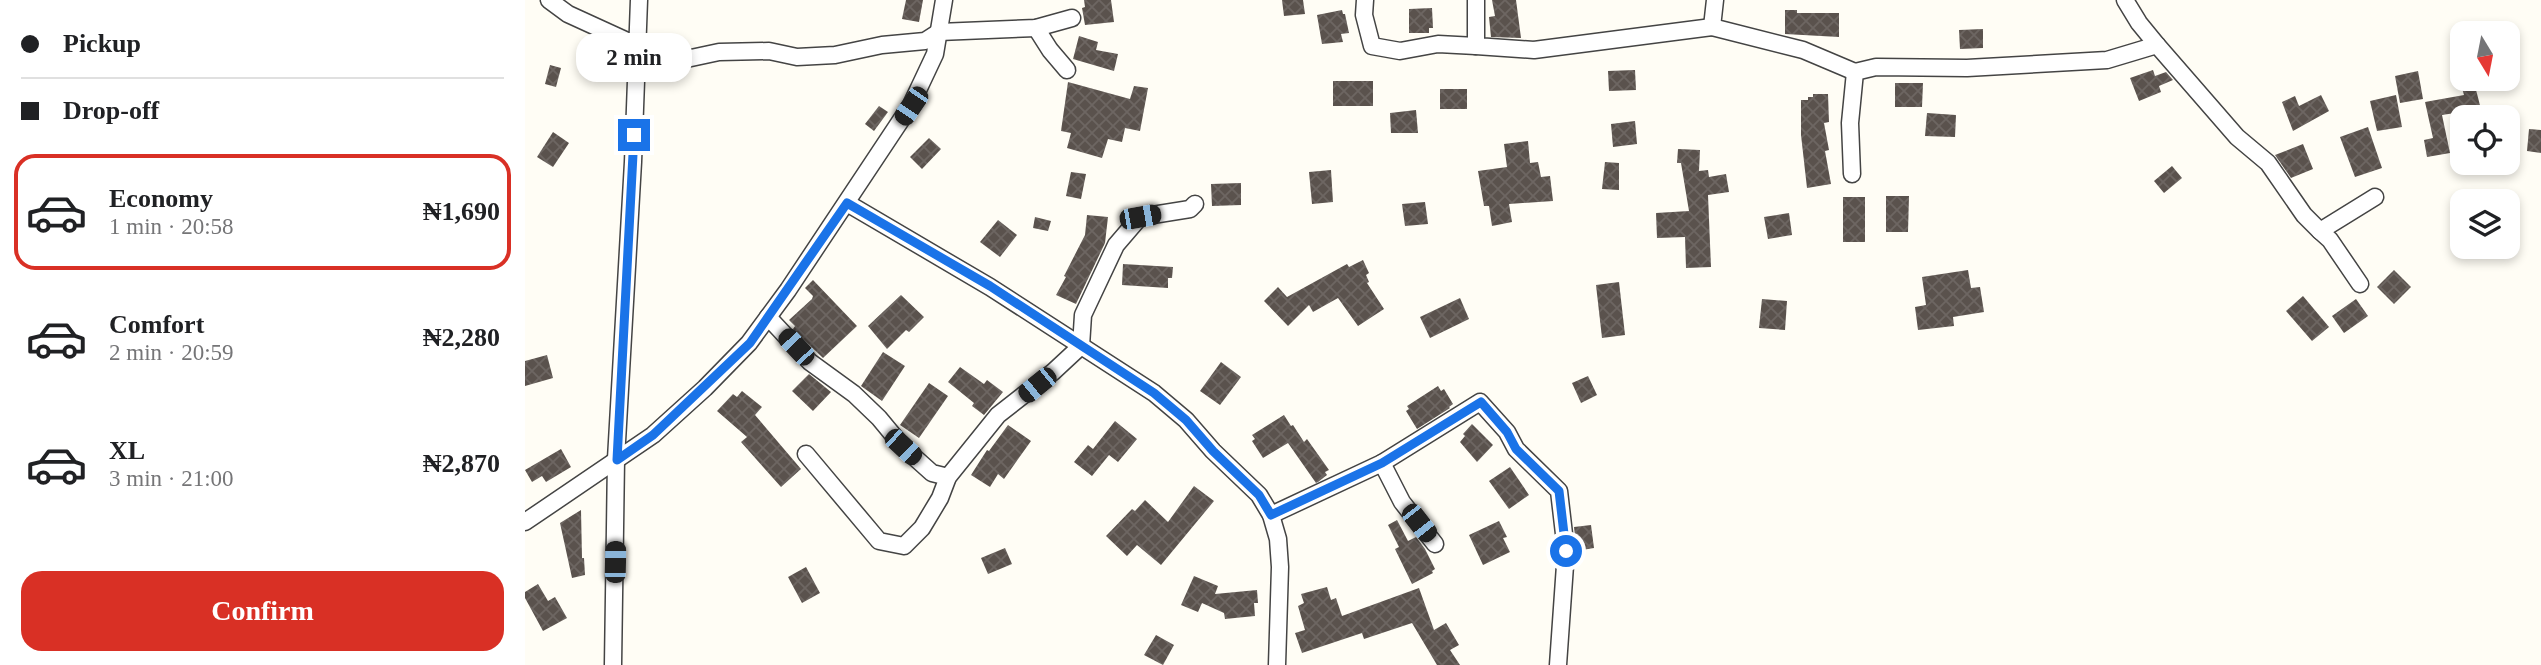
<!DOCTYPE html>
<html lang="en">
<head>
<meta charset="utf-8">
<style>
  body { margin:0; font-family:Georgia,serif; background:#f6f6f6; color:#202124; height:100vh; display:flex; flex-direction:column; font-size:26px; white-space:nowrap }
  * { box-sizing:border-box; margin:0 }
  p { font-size:23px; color:#757577 }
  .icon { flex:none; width:38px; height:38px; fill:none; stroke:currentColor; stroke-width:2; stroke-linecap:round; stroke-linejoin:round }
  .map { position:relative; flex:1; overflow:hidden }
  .panel { display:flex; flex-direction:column; background:#fff; width:525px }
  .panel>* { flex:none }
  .guide { display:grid; align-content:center; height:154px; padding:0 21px; background:#fff }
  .needle { width:46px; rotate:170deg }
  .tools { position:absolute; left:1925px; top:21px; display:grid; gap:14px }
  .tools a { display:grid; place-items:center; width:70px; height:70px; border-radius:14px; background:#fff; box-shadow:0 4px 10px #0003; font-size:35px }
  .end { position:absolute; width:32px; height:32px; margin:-16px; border:9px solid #1a73e8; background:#fff; box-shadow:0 0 0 4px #fff }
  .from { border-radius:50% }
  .bubble { position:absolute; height:49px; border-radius:21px; background:#fff; box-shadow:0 4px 10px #0003; font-size:23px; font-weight:600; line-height:49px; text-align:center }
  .car { position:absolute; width:21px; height:42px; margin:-21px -10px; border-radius:9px; box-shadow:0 0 5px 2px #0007; background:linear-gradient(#222 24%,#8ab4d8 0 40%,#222 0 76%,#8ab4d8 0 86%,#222 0) }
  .guide b { display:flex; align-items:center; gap:24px; height:66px; font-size:26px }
  .guide b+b { border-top:2px solid #e0e0e0 }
  .guide i { width:18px; height:18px; background:#202124 }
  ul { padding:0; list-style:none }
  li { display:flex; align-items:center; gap:21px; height:116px; margin:0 14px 10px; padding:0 7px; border:4px solid transparent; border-radius:21px }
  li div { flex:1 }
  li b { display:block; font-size:26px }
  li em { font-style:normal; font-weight:600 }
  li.active { border-color:#d93025 }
  li>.icon { width:63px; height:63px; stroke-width:1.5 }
  .action { display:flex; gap:14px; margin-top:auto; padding:14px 21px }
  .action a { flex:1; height:80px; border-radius:21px; background:#d93025; color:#fff; font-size:28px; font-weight:600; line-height:80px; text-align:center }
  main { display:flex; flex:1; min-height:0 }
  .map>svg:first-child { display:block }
</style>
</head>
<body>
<main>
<section class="panel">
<div class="guide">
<b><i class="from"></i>Pickup</b>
<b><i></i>Drop-off</b>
</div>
<ul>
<li class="active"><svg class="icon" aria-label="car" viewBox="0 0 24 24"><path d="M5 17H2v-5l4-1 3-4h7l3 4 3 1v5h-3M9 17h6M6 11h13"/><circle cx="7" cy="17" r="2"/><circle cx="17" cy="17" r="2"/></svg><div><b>Economy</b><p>1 min · 20:58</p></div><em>₦1,690</em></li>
<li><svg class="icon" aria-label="car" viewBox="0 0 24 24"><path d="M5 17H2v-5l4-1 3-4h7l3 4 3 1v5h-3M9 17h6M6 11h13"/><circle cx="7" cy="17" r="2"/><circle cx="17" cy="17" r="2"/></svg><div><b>Comfort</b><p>2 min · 20:59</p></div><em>₦2,280</em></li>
<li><svg class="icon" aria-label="car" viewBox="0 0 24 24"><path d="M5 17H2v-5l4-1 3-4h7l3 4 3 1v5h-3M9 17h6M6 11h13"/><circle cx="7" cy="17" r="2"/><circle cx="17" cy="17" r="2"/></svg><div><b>XL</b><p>3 min · 21:00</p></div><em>₦2,870</em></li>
</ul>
<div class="action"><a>Confirm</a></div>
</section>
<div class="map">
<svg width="2016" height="665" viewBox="0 0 2016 665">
  <defs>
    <pattern id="building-cross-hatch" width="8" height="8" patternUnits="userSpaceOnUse" patternTransform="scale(1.75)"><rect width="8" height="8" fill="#5a524d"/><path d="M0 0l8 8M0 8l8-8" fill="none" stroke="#6d6662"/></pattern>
  </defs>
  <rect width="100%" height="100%" fill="#fffdf5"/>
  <g fill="url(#building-cross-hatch)">
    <polygon points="381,0 398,0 394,22 377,19"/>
    <polygon points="559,0 586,0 589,22 560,25 557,8 560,7"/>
    <polygon points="757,0 778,0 780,14 759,16"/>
    <polygon points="967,0 991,0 996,38 966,37 964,17 970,16"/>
    <polygon points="907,8 908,28 904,28 904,33 884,33 884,9"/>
    <polygon points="817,10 818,14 820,14 824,33 816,34 818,42 797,44 792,15"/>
    <polygon points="1260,10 1272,10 1272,13 1314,13 1314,37 1260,34"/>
    <polygon points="1458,29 1458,48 1435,49 1434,30"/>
    <polygon points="554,36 573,42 571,50 593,54 589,71 548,59"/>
    <polygon points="25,65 36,68 31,87 20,84"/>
    <polygon points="1110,70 1111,90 1084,91 1083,71"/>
    <polygon points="1628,70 1630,76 1641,72 1648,80 1634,86 1636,92 1614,101 1605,78"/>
    <polygon points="1893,71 1898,99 1875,103 1870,76"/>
    <rect x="808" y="81" width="40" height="25"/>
    <polygon points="543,82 605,99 609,86 623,88 615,131 600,128 597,142 583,139 577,158 542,148 546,133 536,131"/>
    <polygon points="1949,82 1958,117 1944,117 1943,111 1917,115 1925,153 1902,157 1899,140 1908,138 1900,102 1939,95 1936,85"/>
    <polygon points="1370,83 1398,83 1397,107 1370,107"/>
    <rect x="915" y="89" width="27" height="20"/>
    <polygon points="1288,94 1303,94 1304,122 1299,123 1304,150 1300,151 1306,184 1282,188 1276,135 1276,100 1283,100 1283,97 1288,97"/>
    <polygon points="1796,95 1804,111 1768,131 1757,102 1770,96 1774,106"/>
    <polygon points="1871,95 1877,127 1852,131 1845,101"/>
    <polygon points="354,106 363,112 349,131 340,124"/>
    <polygon points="891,110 893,133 866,133 865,113"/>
    <polygon points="1402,113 1431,115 1430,137 1400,136"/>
    <polygon points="1110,121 1112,144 1088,147 1086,124"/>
    <polygon points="1843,127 1857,168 1830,177 1815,137"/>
    <polygon points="2004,129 2016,130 2016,153 2002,151"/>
    <polygon points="28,132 44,143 28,167 12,157"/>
    <polygon points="404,138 416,149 397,169 385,157"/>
    <polygon points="1003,141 1005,163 1013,162 1016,177 1025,176 1028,201 984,204 987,222 967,226 964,206 959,206 953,171 982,167 979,144"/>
    <polygon points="1778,144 1788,169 1766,178 1750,155"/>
    <polygon points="1153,149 1175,150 1174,171 1183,170 1184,177 1201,174 1204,192 1183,195 1186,267 1161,268 1160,237 1132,238 1131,213 1164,211 1156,163 1152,163"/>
    <polygon points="1080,162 1094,163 1094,190 1077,189"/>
    <polygon points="1647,166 1657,178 1639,193 1629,181"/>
    <polygon points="806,170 808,202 787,204 784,172"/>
    <polygon points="546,172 561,174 556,199 541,196"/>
    <polygon points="716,183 716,205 687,206 686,184"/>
    <polygon points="1361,196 1384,196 1383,232 1361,232"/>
    <rect x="1318" y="197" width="22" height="45"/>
    <polygon points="900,202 903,224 880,226 877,204"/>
    <polygon points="1264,213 1267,235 1243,239 1239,217"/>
    <polygon points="562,215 583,217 580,243 551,304 531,295 541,277 539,276 560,235"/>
    <polygon points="510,217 526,221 523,231 508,228"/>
    <polygon points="473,220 492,235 475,257 455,242"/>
    <polygon points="838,260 844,273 841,275 844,282 842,283 859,309 833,326 813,298 788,312 784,305 763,326 739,301 753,287 762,297 822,264 824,267"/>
    <polygon points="598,264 648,267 647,278 643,278 643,288 597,285"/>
    <polygon points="1443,270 1446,288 1455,287 1459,312 1428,317 1429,326 1393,330 1390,307 1401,305 1397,277"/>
    <polygon points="1869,270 1886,287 1869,304 1852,287"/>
    <polygon points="288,280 332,326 298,358 268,329 270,326 264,320 287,299 288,296 280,288"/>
    <polygon points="1094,282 1100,335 1077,338 1071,285"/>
    <polygon points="376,295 399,317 384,332 381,330 362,349 343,326"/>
    <polygon points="1778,296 1804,327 1787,341 1761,311"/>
    <polygon points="935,298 944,319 905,338 895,317"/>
    <polygon points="1237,299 1262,301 1260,330 1234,328"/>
    <polygon points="1831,299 1843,316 1819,333 1807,316"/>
    <polygon points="358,352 380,366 357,401 336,386"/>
    <polygon points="22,355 28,378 0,386 0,361"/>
    <polygon points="696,362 716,377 695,405 675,391"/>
    <polygon points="435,367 459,384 462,380 478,392 459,415 447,406 449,403 423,382"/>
    <polygon points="284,374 306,392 288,411 267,391"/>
    <polygon points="1063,376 1072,395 1056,403 1047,383"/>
    <polygon points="404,383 423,396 394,438 375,425"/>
    <polygon points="913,386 916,391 919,389 928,404 924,407 925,408 892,429 881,411 884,409 882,406"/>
    <polygon points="217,391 237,407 230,415 276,469 256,487 216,442 222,437 192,411 208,394 212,397"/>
    <polygon points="759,415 766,426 768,425 779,442 782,439 804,470 800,472 802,475 793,482 791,483 763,443 738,458 727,441 730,439 727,435"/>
    <polygon points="590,421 612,439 593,462 584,455 567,476 549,462 563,445 568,449"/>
    <polygon points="947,424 968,445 952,462 935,442 940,436 938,434"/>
    <polygon points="483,425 506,441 479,479 473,474 465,487 446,475 462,450 464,451"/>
    <polygon points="36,449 46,467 21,482 17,476 7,482 0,470"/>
    <polygon points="985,467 1004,495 984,509 964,481"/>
    <polygon points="669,486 689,501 636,565 612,545 602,556 581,536 607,509 610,511 620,500 643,522"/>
    <polygon points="56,510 57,558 59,558 60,575 47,578 35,523"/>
    <polygon points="872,520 883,541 891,537 900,549 910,569 907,571 908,573 887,584 870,549 874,547 863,525"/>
    <polygon points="974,521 982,537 978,538 985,552 958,565 944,535"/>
    <polygon points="1066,525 1069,548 1057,550 1056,546 1051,546 1049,527"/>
    <polygon points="480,548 487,564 463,574 456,558"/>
    <polygon points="281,567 295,593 277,603 263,577"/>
    <polygon points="669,576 693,586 690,594 732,590 733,603 729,603 730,616 700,619 699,613 677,603 673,612 656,605"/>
    <polygon points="13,584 23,601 30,597 42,618 18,631 0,598 0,592"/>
    <polygon points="802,587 806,600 811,598 817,616 894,588 909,630 921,623 934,645 925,650 935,665 912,665 887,623 839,639 837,633 777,653 770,633 780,630 773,606 779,603 776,594"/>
    <polygon points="631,635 649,645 638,665 619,655"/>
  </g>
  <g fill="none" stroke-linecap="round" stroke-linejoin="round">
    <defs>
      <g id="minor">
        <polyline points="24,0 43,14 113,46"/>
        <polyline points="840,0 839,15 847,46 875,51 913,44 951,46"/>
        <polyline points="951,0 951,46 1009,50 1187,27"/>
        <polyline points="1190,0 1187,27 1278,50 1330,72"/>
        <polyline points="1600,0 1614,23 1632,45 1712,137 1743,163 1779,215 1795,231 1850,197"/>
        <polyline points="511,28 525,50 542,70"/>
        <polyline points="113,55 131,61 152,61 194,52 244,51 272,57 310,55 357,45 400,41 414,32 511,28 547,18"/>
        <polyline points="1327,174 1325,123 1330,72 1351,67 1442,68 1582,60 1632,45"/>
        <polyline points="322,203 465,287 629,393 661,420 688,451 734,495 746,515 753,539 755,567 752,665"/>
        <polyline points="1795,231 1805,240 1835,284"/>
        <polyline points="243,317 285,362 329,394 354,418 378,447 407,473 423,477"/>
        <polyline points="281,454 354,541 379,546 397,528 415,498 423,477 473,415 528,372 556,346 558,315 591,245 615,217 665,209 670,204"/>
        <polyline points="857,463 955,402 982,432 991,449 1034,491 1041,551 1033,665"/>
        <polyline points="746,515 857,463 877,502 910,544"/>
        <polyline points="0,522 128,435 180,388 224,343 263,290 386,105 410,54 419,0"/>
        <polyline points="88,665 91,459 108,162 114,0"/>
      </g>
    </defs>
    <use href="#minor" stroke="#444" stroke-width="19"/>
    <use href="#minor" stroke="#fff" stroke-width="16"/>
  </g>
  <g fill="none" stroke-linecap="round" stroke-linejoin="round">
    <polyline stroke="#1a73e8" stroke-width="9" points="109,135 92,460 128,435 225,343 322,203 465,286 629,393 661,420 688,451 734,495 746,515 857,463 956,402 982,432 991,449 1034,491 1041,551"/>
  </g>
</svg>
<div class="tools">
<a><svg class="needle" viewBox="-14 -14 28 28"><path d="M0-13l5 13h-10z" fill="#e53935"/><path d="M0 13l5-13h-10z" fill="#757577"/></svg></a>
<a><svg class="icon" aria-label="locate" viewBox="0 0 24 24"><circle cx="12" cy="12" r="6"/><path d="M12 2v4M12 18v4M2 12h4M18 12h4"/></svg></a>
<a><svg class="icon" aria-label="layers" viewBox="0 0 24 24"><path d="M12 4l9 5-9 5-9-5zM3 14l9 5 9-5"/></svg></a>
</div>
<i class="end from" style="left:1041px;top:551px"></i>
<i class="end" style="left:109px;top:135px"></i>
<div class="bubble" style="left:51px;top:33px;width:116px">2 min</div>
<i class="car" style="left:386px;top:106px;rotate:214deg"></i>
<i class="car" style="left:615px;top:217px;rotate:80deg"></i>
<i class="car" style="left:271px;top:347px;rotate:317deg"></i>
<i class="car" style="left:512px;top:385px;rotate:231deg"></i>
<i class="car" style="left:378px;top:447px;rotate:133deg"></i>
<i class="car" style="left:894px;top:523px;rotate:142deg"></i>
<i class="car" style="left:90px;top:562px;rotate:1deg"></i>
</div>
</main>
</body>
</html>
